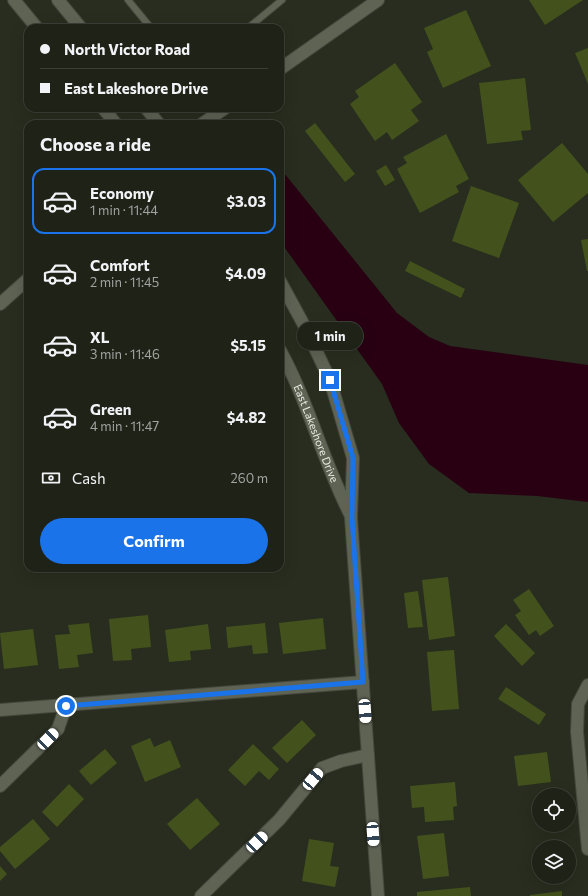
<!DOCTYPE html>
<html lang="en">
<head>
<meta charset="utf-8">
<style>
  body { margin:0; font-family:Commissioner,sans-serif; background:#262a20; color:#f1f3f6; height:100vh; display:flex; flex-direction:column; font-size:15px; white-space:nowrap }
  * { box-sizing:border-box; margin:0 }
  p { font-size:13px; color:#a1a4a1 }
  .icon { flex:none; width:22px; height:22px; fill:none; stroke:currentColor; stroke-width:2; stroke-linecap:round; stroke-linejoin:round }
  .map { position:relative; flex:1; overflow:hidden }
  .sheet { position:absolute; left:24px; top:120px; width:260px; height:452px; display:flex; flex-direction:column; background:#1e2217; border-radius:12px; box-shadow:0 4px 16px #0002,0 0 0 1px #3c3f36 }
  .sheet>* { flex:none }
  .banner { position:absolute; left:24px; top:24px; width:260px; height:88px; border-radius:12px; box-shadow:0 4px 16px #0002,0 0 0 1px #3c3f36; display:grid; align-content:center; height:88px; padding:0 16px; background:#1e2217 }
  .controls { position:absolute; left:532px; top:788px; display:grid; gap:8px }
  .controls a { display:grid; place-items:center; width:44px; height:44px; border-radius:50%; background:#1e2217; box-shadow:0 4px 16px #0002,0 0 0 1px #3c3f36; font-size:20px }
  .end { position:absolute; width:18px; height:18px; margin:-9px; border:5px solid #1a73e8; background:#fff; box-shadow:0 0 0 2px #fff }
  .from { border-radius:50% }
  .bubble { position:absolute; height:28px; border-radius:14px; background:#1e2217; box-shadow:0 4px 16px #0002,0 0 0 1px #3c3f36; font-size:13px; font-weight:700; line-height:28px; text-align:center }
  .car { position:absolute; width:12px; height:24px; margin:-12px -6px; border-radius:5px; box-shadow:0 0 3px 1px #0007; background:linear-gradient(#fff 24%,#345 0 40%,#fff 0 76%,#345 0 86%,#fff 0) }
  .banner b { display:flex; align-items:center; gap:14px; height:38px; font-size:15px }
  .banner b+b { border-top:1px solid #3c3f36 }
  .banner i { width:10px; height:10px; background:#f1f3f6 }
  ul { padding:0; list-style:none }
  li { display:flex; align-items:center; gap:12px; height:66px; margin:0 8px 6px; padding:0 8px; border:2px solid transparent; border-radius:12px }
  li div { flex:1 }
  li b { display:block; font-size:15px }
  li em { font-style:normal; font-weight:700 }
  li.active { border-color:#1a73e8 }
  li>.icon { width:36px; height:36px; stroke-width:1.5 }
  h2 { padding:0 16px; font-size:18px; line-height:48px }
  .pay { display:flex; align-items:center; gap:10px; height:44px; padding:0 16px; font-size:15px }
  .pay p { margin-inline-start:auto }
  .primary-button { display:flex; gap:8px; margin-top:auto; padding:8px 16px }
  .primary-button a { flex:1; height:46px; border-radius:24px; background:#1a73e8; color:#fff; font-size:16px; font-weight:700; line-height:46px; text-align:center }
  .map>svg:first-child { display:block }
</style>
</head>
<body>
<div class="map">
<svg width="588" height="896" viewBox="0 0 588 896">
  <rect width="100%" height="100%" fill="#282d1f"/>
  <polygon fill="#280012" points="280,168 397,313 429,337 450,346 588,365 588,502 537,496 469,493 429,464 399,423 382,384 280,241"/>
  <g fill="#43521c">
    <polygon points="529,0 583,0 545,25"/>
    <polygon points="466,10 491,66 443,88 427,52 433,49 424,28"/>
    <polygon points="588,48 588,84 575,53"/>
    <polygon points="395,63 422,102 411,110 419,121 392,140 387,132 375,141 350,104 359,97 355,91"/>
    <polygon points="525,78 531,130 521,131 523,140 487,144 479,83"/>
    <polygon points="315,123 355,174 345,182 305,131"/>
    <polygon points="446,134 469,179 456,186 459,192 420,213 397,169 407,163 403,157"/>
    <polygon points="562,143 588,174 588,193 553,222 518,180"/>
    <polygon points="386,165 395,180 385,186 376,171"/>
    <polygon points="471,186 519,203 499,258 452,241"/>
    <polygon points="588,239 588,271 587,271 581,240"/>
    <polygon points="410,261 465,289 461,298 405,271"/>
    <polygon points="448,577 455,636 429,640 422,580"/>
    <polygon points="529,589 554,626 540,636 536,630 529,635 515,615 521,611 513,600"/>
    <polygon points="418,591 423,627 408,628 404,593"/>
    <polygon points="148,615 151,647 131,649 132,660 113,661 109,619"/>
    <polygon points="323,618 326,649 283,654 279,623"/>
    <polygon points="89,623 93,653 77,655 79,667 59,669 55,635 70,634 68,625"/>
    <polygon points="265,623 268,653 253,654 252,645 228,648 226,627"/>
    <polygon points="208,624 211,649 190,651 191,660 169,662 165,630"/>
    <polygon points="506,624 535,653 522,666 494,636"/>
    <polygon points="33,629 38,665 4,669 0,633"/>
    <polygon points="454,650 459,709 432,711 427,652"/>
    <polygon points="506,687 546,714 539,725 498,699"/>
    <polygon points="302,720 316,735 287,763 272,748"/>
    <polygon points="150,738 154,747 170,740 181,767 145,782 131,746"/>
    <polygon points="253,744 279,769 269,780 259,771 245,786 228,770"/>
    <polygon points="105,749 117,763 91,785 79,771"/>
    <polygon points="547,752 551,782 518,786 514,756"/>
    <polygon points="455,782 457,806 453,807 454,820 425,822 424,807 412,808 410,786"/>
    <polygon points="69,784 84,799 57,827 42,812"/>
    <polygon points="197,798 220,824 190,850 167,824"/>
    <polygon points="33,819 50,839 15,869 0,851 0,847"/>
    <polygon points="444,833 449,876 423,879 417,836"/>
    <polygon points="309,839 334,843 330,866 339,867 335,887 302,881"/>
    <polygon points="0,866 7,874 0,881"/>
    <polygon points="470,887 471,896 417,896 417,892"/>
    <polygon points="562,891 562,896 530,896 530,895"/>
  </g>
  <g fill="none" stroke-linecap="round" stroke-linejoin="round">
    <defs>
      <g id="lane">
        <polyline points="128,0 151,28"/>
        <polyline points="248,28 282,0"/>
      </g>
      <g id="street">
        <polyline points="588,685 578,704 577,732 588,849"/>
        <polyline points="0,710 363,682"/>
        <polyline points="0,786 58,729 66,706"/>
        <polyline points="201,896 279,820 322,768 341,761 368,755"/>
      </g>
      <g id="secondary">
        <polyline points="14,0 37,28"/>
        <polyline points="58,0 81,28"/>
        <polyline points="280,69 378,0"/>
        <polyline points="103,108 116,124"/>
        <polyline points="146,108 159,124"/>
        <polyline points="202,124 225,108"/>
        <polyline points="280,281 305,327 330,380 353,458 351,518 378,896"/>
        <polyline points="0,304 28,279"/>
        <path id="s1" d="M280,350C309,403 323,462 351,516"/>
      </g>
    </defs>
    <use href="#lane" stroke="#45483c" stroke-width="8"/>
    <use href="#street" stroke="#45483c" stroke-width="14"/>
    <use href="#secondary" stroke="#45483c" stroke-width="14"/>
    <use href="#lane" stroke="#5e6354" stroke-width="6"/>
    <use href="#street" stroke="#5e6354" stroke-width="12"/>
    <use href="#secondary" stroke="#5e6354" stroke-width="12"/>
  </g>
  <g fill="none" stroke-linecap="round" stroke-linejoin="round">
    <polyline stroke="#1a73e8" stroke-width="5" points="66,706 363,682 352,518 353,458 330,380"/>
  </g>
  <g text-anchor="middle" stroke-width="3.5" stroke-linejoin="round" paint-order="stroke">
    <g font-size="11" fill="#e8ebe2" stroke="#282d1f">
      <text dy="4" stroke="none"><textPath href="#s1" startOffset="91">East Lakeshore Drive</textPath></text>
    </g>
  </g>
</svg>
<div class="controls">
<a><svg class="icon" aria-label="locate" viewBox="0 0 24 24"><circle cx="12" cy="12" r="6"/><path d="M12 2v4M12 18v4M2 12h4M18 12h4"/></svg></a>
<a><svg class="icon" aria-label="layers" viewBox="0 0 24 24"><path d="M12 4l9 5-9 5-9-5zM3 14l9 5 9-5"/></svg></a>
</div>
<i class="end from" style="left:66px;top:706px"></i>
<i class="end" style="left:330px;top:380px"></i>
<div class="bubble" style="left:297px;top:322px;width:66px">1 min</div>
<i class="car" style="left:365px;top:711px;rotate:176deg"></i>
<i class="car" style="left:48px;top:739px;rotate:45deg"></i>
<i class="car" style="left:313px;top:779px;rotate:40deg"></i>
<i class="car" style="left:373px;top:834px;rotate:176deg"></i>
<i class="car" style="left:257px;top:842px;rotate:46deg"></i>
<div class="banner">
<b><i class="from"></i>North Victor Road</b>
<b><i></i>East Lakeshore Drive</b>
</div>
<section class="sheet">
<h2>Choose a ride</h2>
<ul>
<li class="active"><svg class="icon" aria-label="car" viewBox="0 0 24 24"><path d="M5 17H2v-5l4-1 3-4h7l3 4 3 1v5h-3M9 17h6M6 11h13"/><circle cx="7" cy="17" r="2"/><circle cx="17" cy="17" r="2"/></svg><div><b>Economy</b><p>1 min · 11:44</p></div><em>$3.03</em></li>
<li><svg class="icon" aria-label="car" viewBox="0 0 24 24"><path d="M5 17H2v-5l4-1 3-4h7l3 4 3 1v5h-3M9 17h6M6 11h13"/><circle cx="7" cy="17" r="2"/><circle cx="17" cy="17" r="2"/></svg><div><b>Comfort</b><p>2 min · 11:45</p></div><em>$4.09</em></li>
<li><svg class="icon" aria-label="car" viewBox="0 0 24 24"><path d="M5 17H2v-5l4-1 3-4h7l3 4 3 1v5h-3M9 17h6M6 11h13"/><circle cx="7" cy="17" r="2"/><circle cx="17" cy="17" r="2"/></svg><div><b>XL</b><p>3 min · 11:46</p></div><em>$5.15</em></li>
<li><svg class="icon" aria-label="car" viewBox="0 0 24 24"><path d="M5 17H2v-5l4-1 3-4h7l3 4 3 1v5h-3M9 17h6M6 11h13"/><circle cx="7" cy="17" r="2"/><circle cx="17" cy="17" r="2"/></svg><div><b>Green</b><p>4 min · 11:47</p></div><em>$4.82</em></li>
</ul>
<div class="pay"><svg class="icon" aria-label="cash" viewBox="0 0 24 24"><path d="M3 7h18v10H3z"/><circle cx="12" cy="12" r="2"/></svg>Cash<p>260 m</p></div>
<div class="primary-button"><a>Confirm</a></div>
</section>
</div>
</body>
</html>
